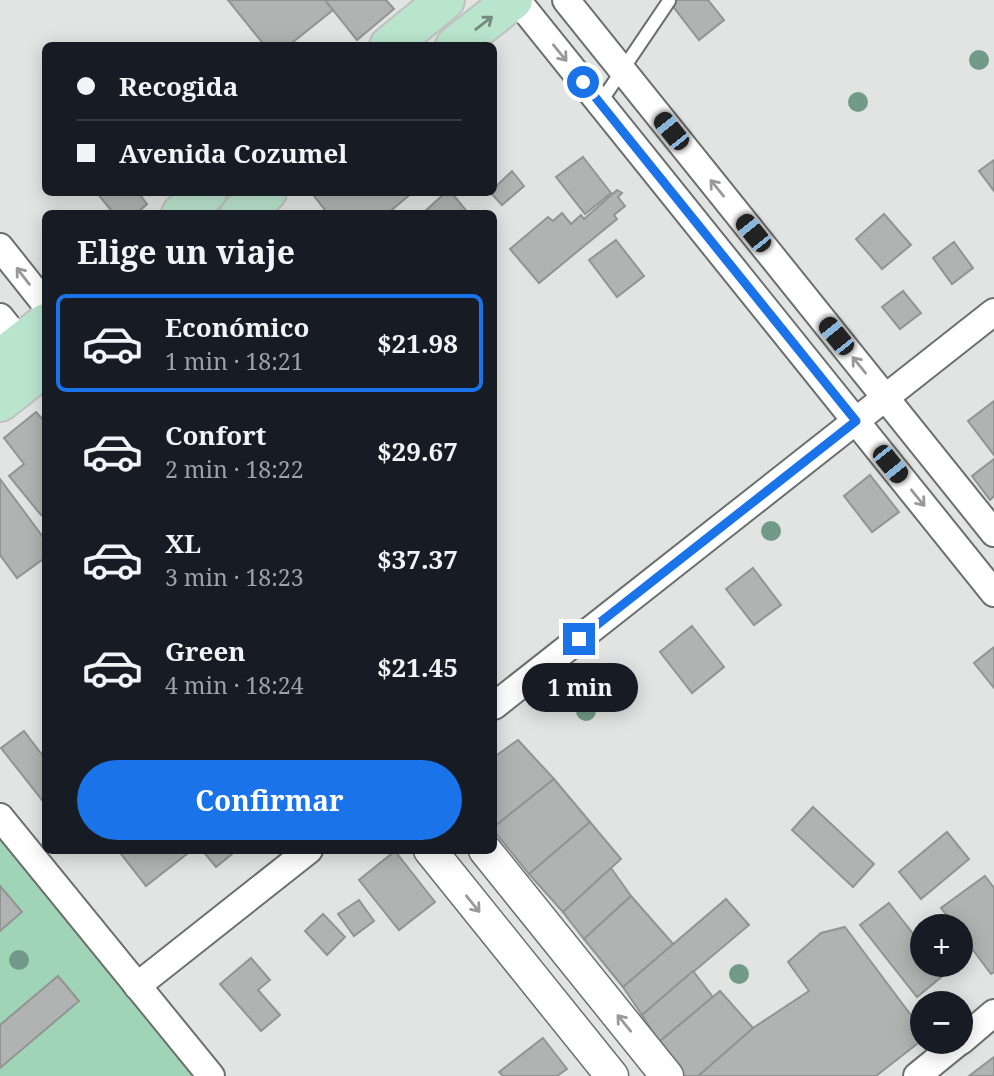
<!DOCTYPE html>
<html lang="es">
<head>
<meta charset="utf-8">
<style>
  body { margin:0; font-family:"Noto Serif",serif; background:#20242c; color:#f1f3f6; height:100vh; display:flex; flex-direction:column; font-size:26px; white-space:nowrap }
  * { box-sizing:border-box; margin:0 }
  p { font-size:23px; color:#9ea1a6 }
  .icon { flex:none; width:38px; height:38px; fill:none; stroke:currentColor; stroke-width:2; stroke-linecap:round; stroke-linejoin:round }
  .map { position:relative; flex:1; overflow:hidden }
  .panel { position:absolute; left:42px; top:210px; width:455px; height:644px; display:flex; flex-direction:column; background:#171b24; border-radius:10px; box-shadow:0 4px 18px #0003 }
  .panel>* { flex:none }
  .top-card { position:absolute; left:42px; top:42px; width:455px; height:154px; border-radius:10px; box-shadow:0 4px 18px #0003; display:grid; align-content:center; height:154px; padding:0 35px; background:#171b24 }
  .tools { position:absolute; left:910px; top:914px; display:grid; gap:14px }
  .tools a { display:grid; place-items:center; width:63px; height:63px; border-radius:50%; background:#171b24; box-shadow:0 4px 18px #0003; font-size:35px }
  .end { position:absolute; width:32px; height:32px; margin:-16px; border:9px solid #1a73e8; background:#fff; box-shadow:0 0 0 4px #fff }
  .from { border-radius:50% }
  .bubble { position:absolute; height:49px; border-radius:24px; background:#171b24; box-shadow:0 4px 18px #0003; font-size:23px; font-weight:700; line-height:49px; text-align:center }
  .car { position:absolute; width:21px; height:42px; margin:-21px -10px; border-radius:9px; box-shadow:0 0 5px 2px #0007; background:linear-gradient(#222 24%,#8ab4d8 0 40%,#222 0 76%,#8ab4d8 0 86%,#222 0) }
  .top-card b { display:flex; align-items:center; gap:24px; height:66px; font-size:26px }
  .top-card b+b { border-top:2px solid #363941 }
  .top-card i { width:18px; height:18px; background:#f1f3f6 }
  ul { padding:0; list-style:none }
  li { display:flex; align-items:center; gap:21px; height:98px; margin:0 14px 10px; padding:0 21px; border:4px solid transparent; border-radius:10px }
  li div { flex:1 }
  li b { display:block; font-size:26px }
  li em { font-style:normal; font-weight:700 }
  li.on { border-color:#1a73e8 }
  li>.icon { width:63px; height:63px; stroke-width:1.5 }
  h2 { padding:0 35px; font-size:32px; line-height:84px }
  .primary-button { display:flex; gap:14px; margin-top:auto; padding:14px 35px }
  .primary-button a { flex:1; height:80px; border-radius:42px; background:#1a73e8; color:#fff; font-size:28px; font-weight:700; line-height:80px; text-align:center }
  .map>svg:first-child { display:block }
</style>
</head>
<body>
<div class="map">
<svg width="994" height="1076" viewBox="0 0 994 1076">
  <rect width="100%" height="100%" fill="#e1e4e2"/>
  <polygon fill="#a0d4b7" points="0,836 197,1076 0,1076"/>
  <g fill="#b0b3b1" stroke="#919492" stroke-width="2">
    <polygon points="228,0 325,0 333,10 288,46 265,46"/>
    <polygon points="325,0 386,0 394,9 357,40"/>
    <polygon points="668,0 708,0 724,20 699,40"/>
    <polygon points="583,157 611,193 585,214 556,177"/>
    <polygon points="994,160 994,191 979,171"/>
    <polygon points="512,171 524,186 502,205 490,192"/>
    <polygon points="617,190 622,193 618,197 625,206 614,215 617,219 539,283 510,249 548,217 553,221 562,213 571,224 581,215 584,219"/>
    <polygon points="138,192 147,204 136,214 114,214 97,193"/>
    <polygon points="311,192 413,192 387,214 328,214"/>
    <polygon points="446,192 451,192 469,214 422,214"/>
    <polygon points="884,214 911,245 882,269 856,239"/>
    <polygon points="616,240 644,276 617,297 589,260"/>
    <polygon points="954,242 973,268 952,284 933,258"/>
    <polygon points="903,291 921,313 900,329 882,307"/>
    <polygon points="994,401 994,455 968,421"/>
    <polygon points="36,412 46,423 46,513 41,515 9,476 24,464 4,438"/>
    <polygon points="994,459 994,496 990,500 972,476"/>
    <polygon points="870,475 899,512 872,532 844,496"/>
    <polygon points="0,479 46,541 46,557 17,578 0,555"/>
    <polygon points="753,568 781,605 754,625 726,589"/>
    <polygon points="692,626 724,667 692,693 660,652"/>
    <polygon points="994,647 994,688 974,663"/>
    <polygon points="24,731 46,760 46,805 1,748"/>
    <polygon points="518,740 554,779 494,827 494,757"/>
    <polygon points="554,779 590,822 529,874 494,831 494,827"/>
    <polygon points="813,807 874,864 853,887 792,830"/>
    <polygon points="590,822 621,859 563,912 529,874"/>
    <polygon points="947,832 969,859 921,899 899,872"/>
    <polygon points="118,850 192,850 146,886"/>
    <polygon points="202,850 237,850 216,867"/>
    <polygon points="395,851 435,902 399,930 359,880"/>
    <polygon points="611,868 631,896 584,939 563,912"/>
    <polygon points="985,876 994,888 994,972 991,974 961,934 961,926 955,926 941,908"/>
    <polygon points="0,886 22,912 0,931"/>
    <polygon points="631,896 674,945 623,987 584,939"/>
    <polygon points="726,899 749,925 642,1015 623,987"/>
    <polygon points="359,900 374,921 354,936 338,914"/>
    <polygon points="889,903 922,945 922,964 938,964 945,974 917,997 860,925"/>
    <polygon points="323,914 345,937 327,955 305,931"/>
    <polygon points="845,927 922,1030 922,1040 876,1076 698,1076 753,1028 809,991 788,962 821,933"/>
    <polygon points="251,958 270,980 258,990 280,1015 261,1031 220,984"/>
    <polygon points="693,971 713,997 659,1042 642,1015"/>
    <polygon points="58,976 79,1001 0,1068 0,1025"/>
    <polygon points="720,991 753,1028 698,1076 684,1076 659,1042"/>
    <polygon points="543,1038 567,1069 557,1076 503,1076 499,1072"/>
    <polygon points="994,1057 994,1076 969,1076"/>
  </g>
  <g fill="none" stroke-linecap="round" stroke-linejoin="round">
    <defs>
      <polyline id="service" points="600,103 669,1"/>
      <g id="minor">
        <polyline points="517,0 994,593"/>
        <polyline points="566,0 994,533"/>
        <polyline points="0,247 46,305"/>
        <polyline points="0,317 21,343"/>
        <polyline points="494,706 994,312"/>
        <polyline points="0,817 211,1076"/>
        <polyline points="137,986 309,850"/>
        <polyline points="961,1041 994,1013"/>
        <polyline points="917,1076 960,1041"/>
      </g>
      <g id="tertiary">
        <polyline points="430,850 612,1076"/>
        <polyline points="485,850 667,1076"/>
      </g>
      <g id="primary">
        <polyline points="389,46 445,0"/>
        <polyline points="455,46 513,0"/>
        <polyline points="181,214 207,192"/>
        <polyline points="240,214 267,192"/>
        <polyline points="0,359 46,323"/>
        <polyline points="0,402 46,366"/>
      </g>
    </defs>
    <use href="#service" stroke="#6c6f6d" stroke-width="16"/>
    <use href="#minor" stroke="#6c6f6d" stroke-width="30"/>
    <use href="#tertiary" stroke="#6c6f6d" stroke-width="35"/>
    <use href="#primary" stroke="#bfc0c0" stroke-width="42"/>
    <use href="#service" stroke="#fff" stroke-width="12"/>
    <use href="#minor" stroke="#fff" stroke-width="26"/>
    <use href="#tertiary" stroke="#fff" stroke-width="32"/>
    <use href="#primary" stroke="#bae5cd" stroke-width="38"/>
  </g>
  <g fill="#719b88">
    <circle cx="979" cy="60" r="10"/>
    <circle cx="858" cy="102" r="10"/>
    <circle cx="771" cy="531" r="10"/>
    <circle cx="586" cy="711" r="10"/>
    <circle cx="19" cy="960" r="10"/>
    <circle cx="739" cy="974" r="10"/>
  </g>
  <defs><path id="oneway-shaft" d="M-6 0H5M1.5-3L5.5 0L1.5 3" fill="none" stroke-width="1.6" stroke-linecap="round" stroke-linejoin="round" transform="scale(1.75)"/></defs>
  <use stroke="#738b7e" href="#oneway-shaft" transform="translate(484 23) rotate(-38)"/>
  <g stroke="#999">
    <use href="#oneway-shaft" transform="translate(560 53) rotate(51)"/>
    <use href="#oneway-shaft" transform="translate(717 188) rotate(-129)"/>
    <use href="#oneway-shaft" transform="translate(23 276) rotate(-128)"/>
    <use href="#oneway-shaft" transform="translate(859 365) rotate(-129)"/>
    <use href="#oneway-shaft" transform="translate(918 498) rotate(51)"/>
    <use href="#oneway-shaft" transform="translate(473 904) rotate(51)"/>
    <use href="#oneway-shaft" transform="translate(624 1023) rotate(-129)"/>
  </g>
  <g fill="none" stroke-linecap="round" stroke-linejoin="round">
    <polyline stroke="#1a73e8" stroke-width="9" points="579,639 856,421 583,82"/>
  </g>
</svg>
<div class="tools">
<a>+</a>
<a>−</a>
</div>
<i class="end from" style="left:583px;top:82px"></i>
<i class="end" style="left:579px;top:639px"></i>
<div class="bubble" style="left:522px;top:663px;width:116px">1 min</div>
<i class="car" style="left:671px;top:131px;rotate:321deg"></i>
<i class="car" style="left:753px;top:233px;rotate:321deg"></i>
<i class="car" style="left:836px;top:336px;rotate:321deg"></i>
<i class="car" style="left:890px;top:464px;rotate:141deg"></i>
<div class="top-card">
<b><i class="from"></i>Recogida</b>
<b><i></i>Avenida Cozumel</b>
</div>
<section class="panel">
<h2>Elige un viaje</h2>
<ul>
<li class="on"><svg class="icon" aria-label="car" viewBox="0 0 24 24"><path d="M5 17H2v-5l4-1 3-4h7l3 4 3 1v5h-3M9 17h6M6 11h13"/><circle cx="7" cy="17" r="2"/><circle cx="17" cy="17" r="2"/></svg><div><b>Económico</b><p>1 min · 18:21</p></div><em>$21.98</em></li>
<li><svg class="icon" aria-label="car" viewBox="0 0 24 24"><path d="M5 17H2v-5l4-1 3-4h7l3 4 3 1v5h-3M9 17h6M6 11h13"/><circle cx="7" cy="17" r="2"/><circle cx="17" cy="17" r="2"/></svg><div><b>Confort</b><p>2 min · 18:22</p></div><em>$29.67</em></li>
<li><svg class="icon" aria-label="car" viewBox="0 0 24 24"><path d="M5 17H2v-5l4-1 3-4h7l3 4 3 1v5h-3M9 17h6M6 11h13"/><circle cx="7" cy="17" r="2"/><circle cx="17" cy="17" r="2"/></svg><div><b>XL</b><p>3 min · 18:23</p></div><em>$37.37</em></li>
<li><svg class="icon" aria-label="car" viewBox="0 0 24 24"><path d="M5 17H2v-5l4-1 3-4h7l3 4 3 1v5h-3M9 17h6M6 11h13"/><circle cx="7" cy="17" r="2"/><circle cx="17" cy="17" r="2"/></svg><div><b>Green</b><p>4 min · 18:24</p></div><em>$21.45</em></li>
</ul>
<div class="primary-button"><a>Confirmar</a></div>
</section>
</div>
</body>
</html>
